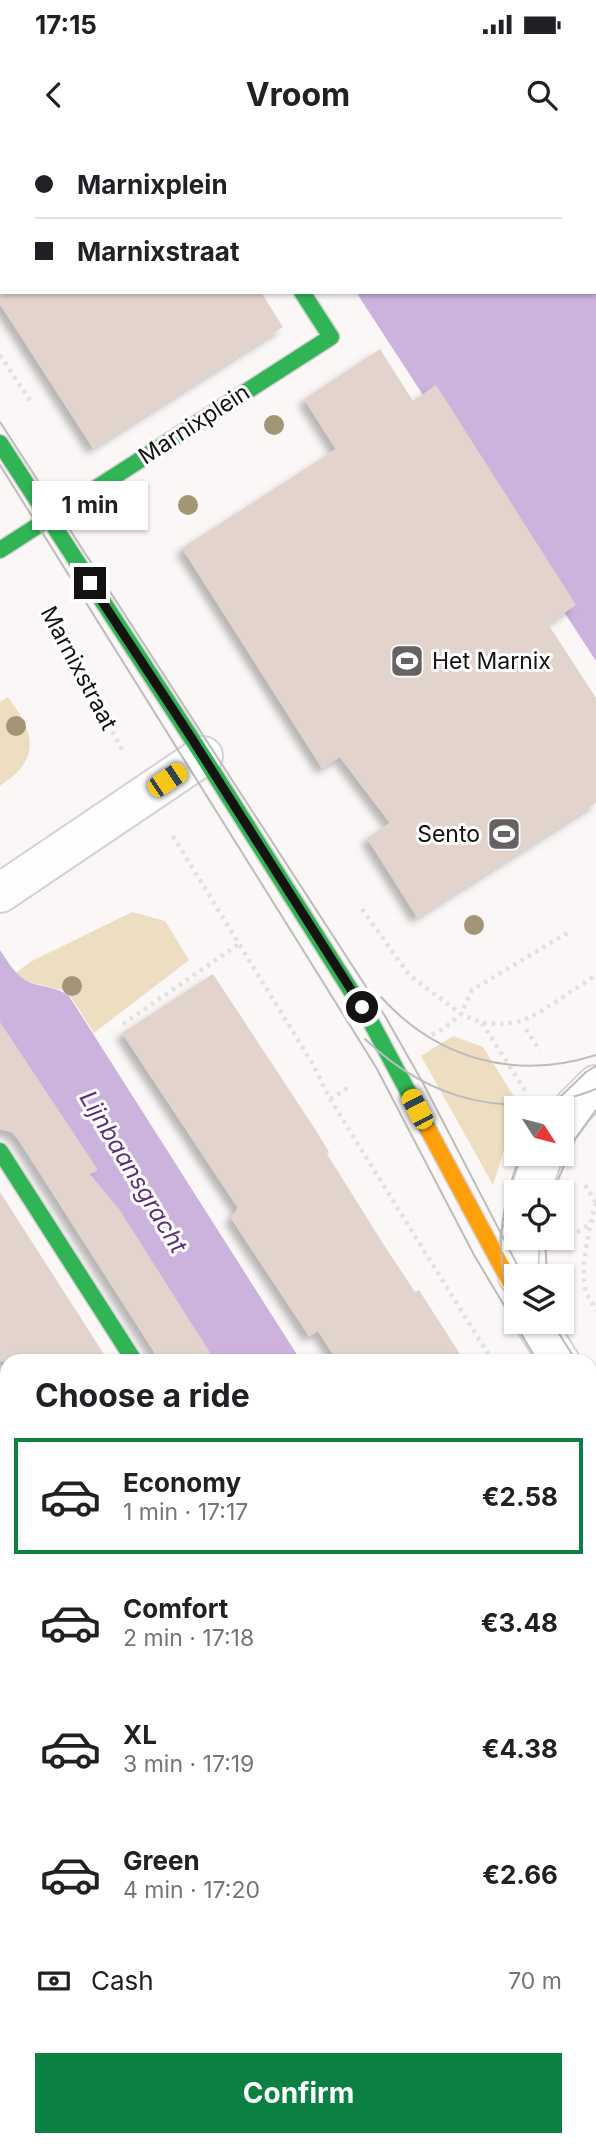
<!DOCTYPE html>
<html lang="en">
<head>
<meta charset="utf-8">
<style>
  body { margin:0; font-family:Inter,sans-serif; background:#f2f2f2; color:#202124; height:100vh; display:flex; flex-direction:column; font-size:26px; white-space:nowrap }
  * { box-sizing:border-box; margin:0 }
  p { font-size:23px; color:#757577 }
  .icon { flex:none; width:38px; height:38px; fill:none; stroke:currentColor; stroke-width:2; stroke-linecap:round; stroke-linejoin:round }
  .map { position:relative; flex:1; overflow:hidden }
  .sheet { position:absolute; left:0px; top:1214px; width:597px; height:793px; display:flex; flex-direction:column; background:#fff; border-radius:21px 21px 0 0; box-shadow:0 2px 5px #0004 }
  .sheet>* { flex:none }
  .banner { position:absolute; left:0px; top:0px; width:597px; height:154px; box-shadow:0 2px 5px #0004; display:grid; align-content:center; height:154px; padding:0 35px; background:#fff }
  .needle { width:46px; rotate:126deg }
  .buttons { position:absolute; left:504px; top:956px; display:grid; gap:14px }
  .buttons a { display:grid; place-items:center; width:70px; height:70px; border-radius:0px; background:#fff; box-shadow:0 2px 5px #0004; font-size:35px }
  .end { position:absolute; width:32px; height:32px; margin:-16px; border:9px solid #151212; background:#fff; box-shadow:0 0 0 4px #fff }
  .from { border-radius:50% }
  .bubble { position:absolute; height:49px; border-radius:0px; background:#fff; box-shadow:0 2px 5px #0004; font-size:23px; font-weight:700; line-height:49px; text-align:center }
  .car { position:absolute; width:21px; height:42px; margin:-21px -10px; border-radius:9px; box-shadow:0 0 5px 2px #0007; background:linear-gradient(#f5c518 24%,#345 0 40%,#f5c518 0 76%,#345 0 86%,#f5c518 0) }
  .banner b { display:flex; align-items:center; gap:24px; height:66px; font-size:26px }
  .banner b+b { border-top:2px solid #e0e0e0 }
  .banner i { width:18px; height:18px; background:#202124 }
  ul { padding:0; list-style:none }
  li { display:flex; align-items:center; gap:21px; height:116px; margin:0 14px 10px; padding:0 21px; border:4px solid transparent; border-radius:0px }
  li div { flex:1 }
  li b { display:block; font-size:26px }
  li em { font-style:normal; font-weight:700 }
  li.active { border-color:#0b8043 }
  li>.icon { width:63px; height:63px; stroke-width:1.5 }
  h2 { padding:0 35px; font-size:32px; line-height:84px }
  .pay { display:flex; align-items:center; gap:18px; height:77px; padding:0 35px; font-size:26px }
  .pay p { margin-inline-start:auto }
  .cta { display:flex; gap:14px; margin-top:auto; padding:14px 35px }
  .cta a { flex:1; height:80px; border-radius:0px; background:#0b8043; color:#fff; font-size:28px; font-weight:700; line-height:80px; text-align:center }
  .status { display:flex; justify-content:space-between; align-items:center; height:49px; padding:0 35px; background:#fff; direction:ltr }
  .status svg { height:19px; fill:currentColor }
  header { display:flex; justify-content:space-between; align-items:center; height:91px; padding:0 35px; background:#fff; font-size:32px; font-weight:700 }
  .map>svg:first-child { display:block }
</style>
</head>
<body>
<div class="status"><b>17:15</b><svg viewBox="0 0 49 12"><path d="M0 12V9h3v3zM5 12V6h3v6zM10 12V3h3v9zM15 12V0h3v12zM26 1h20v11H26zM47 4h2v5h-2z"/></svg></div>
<header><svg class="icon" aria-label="back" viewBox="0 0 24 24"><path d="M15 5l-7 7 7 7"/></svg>Vroom<svg class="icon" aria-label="search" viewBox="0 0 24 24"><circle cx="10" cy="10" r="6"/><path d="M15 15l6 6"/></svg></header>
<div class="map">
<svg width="596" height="2006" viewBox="0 0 596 2006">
  <defs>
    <filter id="shadow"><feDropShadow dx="-6" dy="6" stdDeviation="3.5" flood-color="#0004"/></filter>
  </defs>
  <rect width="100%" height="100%" fill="#fbf7f7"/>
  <g fill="#eddec2">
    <path d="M8,557C23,579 41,602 21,628C16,635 7,640 0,646V562Z"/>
    <polygon points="132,772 165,781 189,820 94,893 67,851 7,837 13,835 30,822"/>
    <polygon points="453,896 483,907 521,968 516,968 516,989 505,1007 493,1045 421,916"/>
  </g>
  <g fill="#ccb3de">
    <polygon points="257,0 591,0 593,2 258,2"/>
    <polygon points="595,5 596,7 596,521 356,152 595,152"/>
    <path d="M0,810C8,822 17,838 31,843C46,848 55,846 69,856L301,1221H170L0,958Z"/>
    <polygon points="590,1672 596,1682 596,1883 590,1873"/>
  </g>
  <g fill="#e2d3cc" filter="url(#shadow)">
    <polygon points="0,152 261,152 283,187 93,308 0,164"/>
    <polygon points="380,209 413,261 436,245 576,465 548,484 596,558 596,663 417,777 367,698 390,683 340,617 322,628 182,408 336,309 304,259"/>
    <polygon points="213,834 315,989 329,1012 327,1014 382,1102 415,1152 419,1150 465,1222 338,1222 318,1191 309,1196 231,1078 238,1068 122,893"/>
    <polygon points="0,882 98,1030 90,1034 119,1069 216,1222 157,1222 153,1210 18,999 11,992 0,989"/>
    <polygon points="0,1052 109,1222 0,1222"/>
  </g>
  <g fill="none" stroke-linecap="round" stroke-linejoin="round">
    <defs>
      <g id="street">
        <polyline points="203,0 204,2"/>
        <polyline points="0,753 203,616"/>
        <polyline points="562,984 575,966 596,945"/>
        <polyline points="530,1052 544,1013"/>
        <polyline points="518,1136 520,1097"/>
        <polyline points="534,1181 560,1222"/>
        <polyline points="590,1267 596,1276"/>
        <polyline points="590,1927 596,1937"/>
        <polyline points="282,2006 285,2000"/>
      </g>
      <g id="fast">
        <polyline points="0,303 203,616 372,884 429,991"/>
        <polyline points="0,410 331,197 302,152"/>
        <polyline points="0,1011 135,1222"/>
      </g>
      <polyline id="slow" points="429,991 516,1153"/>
    </defs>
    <use href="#street" stroke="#d5d1d1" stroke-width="42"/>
    <use href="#fast" stroke="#d5d1d1" stroke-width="19"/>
    <use href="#slow" stroke="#d5d1d1" stroke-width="19"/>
    <g stroke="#e2e1e1" stroke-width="4.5" stroke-dasharray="3.5 5" stroke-linecap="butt">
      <polyline points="0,215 33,265"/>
      <polyline points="52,479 124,613"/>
      <polyline points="173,696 312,923 330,959 493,1222"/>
      <polyline points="362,769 409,835 461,874 482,883 504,884 522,881 540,872 596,835"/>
      <polyline points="482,883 526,952"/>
      <polyline points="123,884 239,804"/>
      <polyline points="526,889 540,911"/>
      <polyline points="432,895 446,887 461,874 472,850 569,792"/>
      <polyline points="330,959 351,946"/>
      <polyline points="585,1045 596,1062"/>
      <path d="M596,1063C590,1083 579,1132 586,1151C588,1158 593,1164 596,1171"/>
      <polyline points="570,1097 590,1084"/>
      <polyline points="590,1374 596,1384"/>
    </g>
    <use href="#street" stroke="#fefefe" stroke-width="38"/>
    <use href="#fast" stroke="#30b455" stroke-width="16"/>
    <use href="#slow" stroke="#ff9f0a" stroke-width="16"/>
    <g stroke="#bdbcbc" stroke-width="2">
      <polyline points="0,282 385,876 423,943 523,1136"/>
      <polyline points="0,325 356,895 377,929 474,1115 538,1222"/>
      <path d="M381,857C437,919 516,941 596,915"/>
      <path d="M365,899C428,960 512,983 596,949"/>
      <polyline points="557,960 586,932 596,926"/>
      <polyline points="553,1052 575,999 596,970"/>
      <polyline points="545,1097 547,1136"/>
      <path d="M515,1173C510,1160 505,1145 503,1131C497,1093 506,1048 522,1013"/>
      <polyline points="551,1181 577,1222"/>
      <polyline points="590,1241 596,1251"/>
      <polyline points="590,1302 596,1311"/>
    </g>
  </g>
  <g fill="#a39576">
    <circle cx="274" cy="285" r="10"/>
    <circle cx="188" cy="365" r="10"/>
    <circle cx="16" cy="586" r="10"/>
    <circle cx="474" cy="785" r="10"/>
    <circle cx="72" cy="846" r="10"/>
  </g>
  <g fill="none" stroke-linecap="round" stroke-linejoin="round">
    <polyline stroke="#151212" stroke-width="9" points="90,443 189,594 362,867"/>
  </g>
  <defs>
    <symbol id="stadium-square" viewBox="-11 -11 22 22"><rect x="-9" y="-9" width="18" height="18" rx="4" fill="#666262" stroke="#fff"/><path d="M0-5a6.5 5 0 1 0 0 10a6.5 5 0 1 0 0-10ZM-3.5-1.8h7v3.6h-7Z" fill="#fff"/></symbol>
  </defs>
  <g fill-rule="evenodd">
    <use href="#stadium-square" x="388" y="502" width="38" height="38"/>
    <use href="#stadium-square" x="485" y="675" width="38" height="38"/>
  </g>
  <g text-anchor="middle" stroke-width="6" stroke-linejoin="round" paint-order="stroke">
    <g font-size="23" fill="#151212" stroke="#fff">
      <text transform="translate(194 284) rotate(-33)" y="8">Marnixplein</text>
      <text transform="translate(79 528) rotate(62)" y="8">Marnixstraat</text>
    </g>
    <g font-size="23" fill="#151212" stroke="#fff" text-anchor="start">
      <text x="432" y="529">Het Marnix</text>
      <text x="480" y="702" text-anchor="end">Sento</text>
    </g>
    <g font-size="24" font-style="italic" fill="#5d317b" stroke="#fff">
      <text transform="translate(133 1032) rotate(59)" y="8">Lijnbaansgracht</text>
    </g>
  </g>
</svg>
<div class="buttons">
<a><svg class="needle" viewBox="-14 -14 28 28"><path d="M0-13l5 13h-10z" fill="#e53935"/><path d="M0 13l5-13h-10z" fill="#757577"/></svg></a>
<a><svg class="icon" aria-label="locate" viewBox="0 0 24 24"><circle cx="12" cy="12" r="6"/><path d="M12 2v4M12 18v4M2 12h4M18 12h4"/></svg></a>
<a><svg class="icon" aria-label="layers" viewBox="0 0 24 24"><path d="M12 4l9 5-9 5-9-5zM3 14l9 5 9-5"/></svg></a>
</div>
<i class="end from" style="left:362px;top:867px"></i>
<i class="end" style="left:90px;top:443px"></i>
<div class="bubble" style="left:32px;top:341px;width:116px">1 min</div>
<i class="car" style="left:167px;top:640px;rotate:56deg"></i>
<i class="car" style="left:417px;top:969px;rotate:332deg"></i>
<div class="banner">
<b><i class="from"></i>Marnixplein</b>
<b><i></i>Marnixstraat</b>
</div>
<section class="sheet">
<h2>Choose a ride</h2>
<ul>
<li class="active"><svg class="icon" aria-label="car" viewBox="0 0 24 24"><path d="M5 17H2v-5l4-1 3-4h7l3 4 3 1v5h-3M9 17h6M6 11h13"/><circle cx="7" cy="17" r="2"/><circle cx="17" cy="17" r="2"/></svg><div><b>Economy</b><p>1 min · 17:17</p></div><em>€2.58</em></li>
<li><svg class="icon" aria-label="car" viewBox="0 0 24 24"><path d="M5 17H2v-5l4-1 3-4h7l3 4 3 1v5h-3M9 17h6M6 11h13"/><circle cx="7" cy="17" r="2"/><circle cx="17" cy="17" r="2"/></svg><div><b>Comfort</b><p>2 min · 17:18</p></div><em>€3.48</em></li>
<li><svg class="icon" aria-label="car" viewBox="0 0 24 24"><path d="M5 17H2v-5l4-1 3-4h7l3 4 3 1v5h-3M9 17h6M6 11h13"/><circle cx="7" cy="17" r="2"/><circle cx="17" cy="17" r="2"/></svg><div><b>XL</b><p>3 min · 17:19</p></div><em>€4.38</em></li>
<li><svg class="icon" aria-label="car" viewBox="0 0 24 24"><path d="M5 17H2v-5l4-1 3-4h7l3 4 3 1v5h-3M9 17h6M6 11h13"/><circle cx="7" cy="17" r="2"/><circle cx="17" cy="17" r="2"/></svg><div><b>Green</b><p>4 min · 17:20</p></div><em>€2.66</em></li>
</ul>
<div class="pay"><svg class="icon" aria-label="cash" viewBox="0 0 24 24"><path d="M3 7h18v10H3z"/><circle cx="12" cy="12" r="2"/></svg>Cash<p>70 m</p></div>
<div class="cta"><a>Confirm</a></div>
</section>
</div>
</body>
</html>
